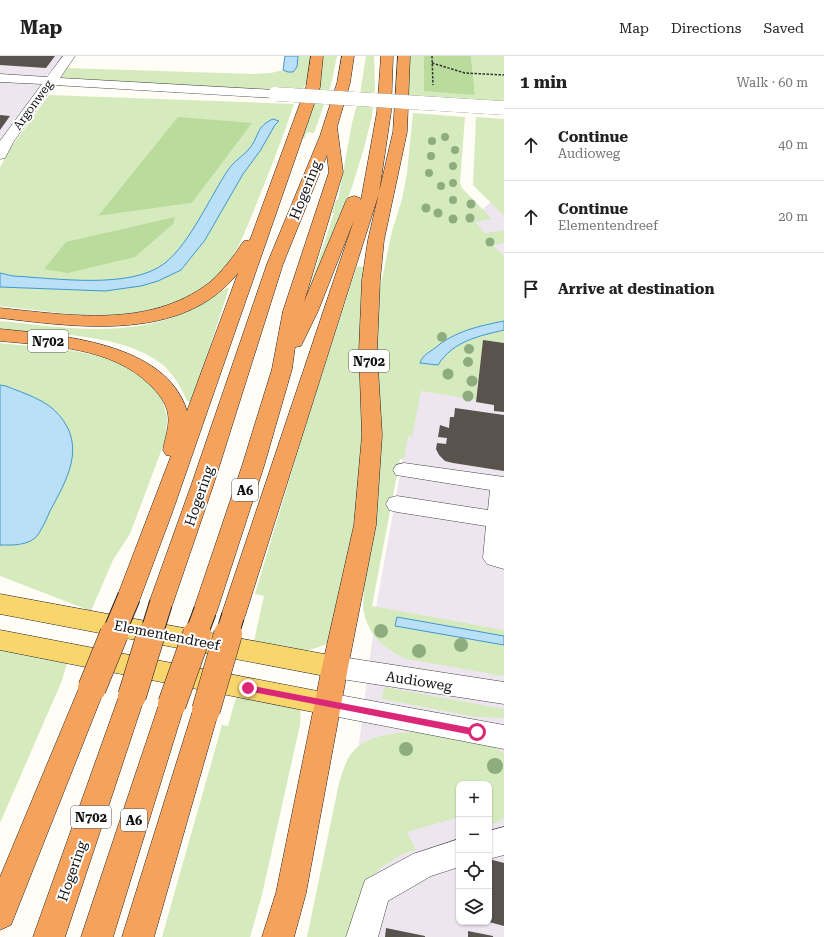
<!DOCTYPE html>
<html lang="en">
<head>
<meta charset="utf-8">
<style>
	:root { --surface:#fff; --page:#f6f6f6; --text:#222; --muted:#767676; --line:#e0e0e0 }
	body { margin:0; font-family:"Roboto Serif",serif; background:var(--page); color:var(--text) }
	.controls { position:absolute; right:12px; bottom:12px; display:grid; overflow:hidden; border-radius:8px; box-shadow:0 1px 3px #0004 }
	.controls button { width:36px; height:36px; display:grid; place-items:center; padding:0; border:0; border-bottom:1px solid var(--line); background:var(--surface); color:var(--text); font:20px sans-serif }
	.stop { position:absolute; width:12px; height:12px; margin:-9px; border:3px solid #db2777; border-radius:50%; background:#fff }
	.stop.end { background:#db2777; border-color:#fff; box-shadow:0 1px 4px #0008 }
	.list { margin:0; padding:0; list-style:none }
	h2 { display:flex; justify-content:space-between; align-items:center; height:52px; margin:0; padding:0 16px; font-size:17px }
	h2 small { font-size:13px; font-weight:400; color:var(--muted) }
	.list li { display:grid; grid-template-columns:26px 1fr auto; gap:12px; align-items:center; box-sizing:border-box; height:72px; padding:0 16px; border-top:1px solid var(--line) }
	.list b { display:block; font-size:15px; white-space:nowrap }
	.list p { margin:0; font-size:13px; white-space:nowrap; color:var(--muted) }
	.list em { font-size:13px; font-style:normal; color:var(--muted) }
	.icon { flex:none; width:22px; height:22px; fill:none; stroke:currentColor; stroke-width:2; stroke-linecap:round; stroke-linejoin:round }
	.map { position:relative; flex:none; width:504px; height:881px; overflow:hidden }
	header { display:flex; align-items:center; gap:24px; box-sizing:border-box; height:56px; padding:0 20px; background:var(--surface); border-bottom:1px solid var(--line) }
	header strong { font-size:19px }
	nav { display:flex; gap:22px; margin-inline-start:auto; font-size:14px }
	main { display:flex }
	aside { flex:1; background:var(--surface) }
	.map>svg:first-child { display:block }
	.industrial { fill:#eee6ef; fill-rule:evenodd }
	.green { fill:#d5ebbd; fill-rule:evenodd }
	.forest { fill:#b9dc9c }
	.water { fill:#b9e0f7; stroke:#3f96cf }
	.building { fill:#5a524d }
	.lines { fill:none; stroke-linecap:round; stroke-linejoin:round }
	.minor-casing { stroke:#444; stroke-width:1 }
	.major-casing { stroke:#222; stroke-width:1 }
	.highway-casing { stroke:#222; stroke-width:1 }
	.path { stroke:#333; stroke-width:1.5; stroke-dasharray:2.5 1.5; stroke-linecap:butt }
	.minor { fill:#fff; fill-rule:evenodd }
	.major { fill:#f9d66b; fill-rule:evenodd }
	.highway { fill:#f5a25d; fill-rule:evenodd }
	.minor-bridge-casing { stroke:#444; stroke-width:14; stroke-linecap:butt }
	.highway-bridge-far1-casing { stroke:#222; stroke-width:24; stroke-linecap:butt }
	.highway-bridge-casing { stroke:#222; stroke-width:29; stroke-linecap:butt }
	.minor-bridge { stroke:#fff; stroke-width:14 }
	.highway-bridge-far1 { stroke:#f5a25d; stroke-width:22 }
	.highway-bridge { stroke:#f5a25d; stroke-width:28 }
	.tree { fill:#8dad7f }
	.route { fill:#db2777 }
	.labels { text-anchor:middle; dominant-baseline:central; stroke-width:4; stroke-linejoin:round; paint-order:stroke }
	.far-street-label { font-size:12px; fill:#111; stroke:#fff }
	.shield { fill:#fff; stroke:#585858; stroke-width:1 }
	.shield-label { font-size:13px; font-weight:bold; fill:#111 }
	.street-label { font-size:14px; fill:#111; stroke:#fff }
</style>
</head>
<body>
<header>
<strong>Map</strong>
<nav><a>Map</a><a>Directions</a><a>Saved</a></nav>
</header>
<main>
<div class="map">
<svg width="504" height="881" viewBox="0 0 504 881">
	<rect width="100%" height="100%" fill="#fffdf5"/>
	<path class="industrial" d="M0,0h74l-74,97z
		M504,134v747h-184l35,-162 22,-173 25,-139 10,-190zM459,728h30v138h-30z"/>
	<path class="green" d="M298,0h15l-5,25 -8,11 -239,-14 6,-10 186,6 18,-1 12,-3 9,2 5,-5z
		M321,0h16l-6,29 -17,48 -7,-1 -2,6 -5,1z
		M366,0h8l1,32 -3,28 -8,32 -12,39 -16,44 -30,67 28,-85h-2l4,-13h2l14,-77 8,-29z
		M407,0h17v7l51,32 -4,-39h33v48l-96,-6z
		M49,39l245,9c-12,36 -26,71 -40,106 -10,24 -19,50 -38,69 -21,21 -65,34 -95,36 -40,3 -81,-5 -121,-9v-19l75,3 66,-4 17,-5 23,-11 24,-30 38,-66 17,-23 15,-26 4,-4 -16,3c-4,8 -8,17 -13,24 -7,9 -17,13 -23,23 -15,25 -40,76 -63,93 -34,26 -110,14 -151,12l-13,-3v-105l7,-15zM251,67l-59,80 -94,13z
		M413,57l52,4 -5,66 2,5 30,31 -17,3 10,11 19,-3v13l-11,2 11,11v65c-25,5 -48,10 -69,27 -6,5 -12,7 -15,15l18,2c16,-23 40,-29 66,-35v13l-21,-3 -7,60 -55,-9 -9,46 -4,-1 -4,23h-4l-28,147 132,24v6l-107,-19 -2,9 109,19v31l-98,-17c-24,-12 -37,-22 -43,-50l17,-321 12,-57 10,-32 5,-26z
		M476,61l28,2v97l-31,-31z
		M357,210l6,1 -3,49 4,121 -5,68 -26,137 -26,9 -53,-10 10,-45 -9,-2 52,-173z
		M227,232h2l-37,114 -5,-1c-6,-14 -13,-26 -24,-36 -39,-32 -114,-31 -163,-36v-8c60,6 121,17 179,-6 18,-7 32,-17 48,-27z
		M0,287c50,6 105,4 147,37 7,5 12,14 18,21l-2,1 4,15 -1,21 -36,96 -17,26 -22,51 -91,-35v-31h22l20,-143 -36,-16 -6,-1z
		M0,591l68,13 -7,23 -61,140z
		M384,631l120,22v9l-28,-1 -94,-18z
		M237,638l64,13 -1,18 -38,170 -12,42h-88l60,-212 6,1z
		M422,675l64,12 18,10v64l-5,5 -10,3v-41h-30v40l-3,-6 -49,14 9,18 -14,4 -23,15 -15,17 -13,51h-44l32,-154c3,-9 6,-20 11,-28 16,-22 48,-22 72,-24z"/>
	<path class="forest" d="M424,0h47l4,39 -51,-4z
		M178,61l74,6 -60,80 -94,13z
		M175,161l-2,7 -38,33 -67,16 -24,-4 22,-27z"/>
	<path class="water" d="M285,0h13l-1,11 -4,5h-5l-5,-2z
		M273,63l6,2 -4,4 -15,26 -17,23 -38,66 -24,30 -23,11 -17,5 -36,5 -105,-4v-14l13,3c41,2 118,14 152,-13 25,-20 45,-66 63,-93 6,-9 14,-13 21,-21 11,-13 6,-22 24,-30z
		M504,265v9c-25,6 -51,11 -66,35l-18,-2c3,-8 8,-10 15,-15 20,-17 44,-22 69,-27z
		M0,329l6,1c17,7 41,14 53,29 28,32 7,66 -9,96 -3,7 -10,23 -15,27 -10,8 -23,7 -35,7z
		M397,561l107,19v9l-109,-19z"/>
	<path class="building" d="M0,0h55l-9,12 -46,-3z
		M0,59l10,1 -10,14z
		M483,284l21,3v69l-10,-1v-6l-18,-3z
		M455,352l49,7v56l-51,-8 -8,-2 -6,-6 -3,-6 1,-6 9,1 1,-6 -9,-1 2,-12 9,3 1,-11h4z
		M489,803l15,4v63l-15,-4z
		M386,872l39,8v1h-40z
		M468,875l25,5v1h-25z"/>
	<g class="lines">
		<g class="minor-casing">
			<path id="minor" d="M63,0h12l-15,22 215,12 5,1 2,3 -2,3 -5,1 -221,-13 -40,56 -9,17 -5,1v-18l42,-57 -42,-2v-8l47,3z
				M404,407l100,14v92l-17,-5 -4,-6 3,-32 -89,-14 -8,-2 -3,-6 3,-6 8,-2 91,14 2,-20 -94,-15 -3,-5 3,-5z
				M335,600l169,26v22l-169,-26 -9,-3 -4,-8 4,-8z
				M328,637l176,32v24l-176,-34 -9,-3 -4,-8 4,-8z
				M504,771v28l-15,4v-28z
				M459,783v28l-28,9 -43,25 -10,36h-32l19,-57 48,-26z"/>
		</g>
		<g class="major-casing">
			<path id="major" d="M0,538l335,62 9,3 4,8 -4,8 -9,3 -335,-64z
				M0,574l328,63 9,3 4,8 -4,8 -9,3 -328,-65z"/>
		</g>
		<g class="highway-casing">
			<path id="highway" d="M311,0h12l-3,31 -148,426 -34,91 -9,2 -9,-2 -3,-7 54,-141 -5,-1 -3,-5c2,-12 7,-24 5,-36 -2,-12 -10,-21 -18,-29 -38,-38 -99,-39 -150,-44v-12c59,6 166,13 187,82l51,-138c-55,70 -161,54 -238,45v-10c70,7 148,21 209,-25 10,-8 18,-19 26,-29 3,-4 6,-10 9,-13 2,-1 4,0 6,-1l56,-153z
				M342,0h12l-4,27 -13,44 6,45 -39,130 42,-101 2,-3 6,-2 6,2 1,2 16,-88 4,-56h12l-2,56 -12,81 -134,423 -3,7 -9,3 -9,-3 -3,-7 133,-396 -36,91 -15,31 -2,4 -6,1 -3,22 -28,97 -47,145 -3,7 -9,3 -9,-3 -3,-7 49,-145 30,-97 11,-58 43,-130 3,-9 -2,-17 -44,109 -69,219 -41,120 -3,7 -9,3 -9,-3 -3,-7 43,-120 75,-219 53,-128 17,-53z
				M398,0h12l-3,76 -23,108 -4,40 -3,71 5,84 -6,90 -28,142 -42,226 -12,44h-32l14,-44 46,-226 32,-142 8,-90 -3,-84 3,-71 6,-40 25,-108z
				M92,621l9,3 4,8 -94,237 -11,5v-53l79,-189 4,-8z
				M132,629l9,3 4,8 -80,241h-32l86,-241 4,-8z
				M172,637l9,3 4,8 -72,233h-32l78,-233 4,-8z
				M206,643l9,3 4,8 -65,227h-32l71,-227 4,-8z"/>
		</g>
		<path class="path" d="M432,0l1,29
			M432,7l33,10 39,2"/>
		<use href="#minor" class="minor"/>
		<use href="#major" class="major"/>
		<use href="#highway" class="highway"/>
		<g class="minor-bridge-casing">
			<path id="minor-bridge" d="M275,38l229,14"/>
		</g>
		<g class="highway-bridge-far1-casing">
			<path id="highway-bridge-far1" d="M113,579l16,-38
				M151,579l10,-32
				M196,579l9,-24
				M227,579l6,-19"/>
		</g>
		<g class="highway-bridge-casing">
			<path id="highway-bridge" d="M92,632l22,-54
				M132,640l19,-62
				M172,648l25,-70
				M206,654l22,-76"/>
		</g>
		<use href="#minor-bridge" class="minor-bridge"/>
		<use href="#highway-bridge-far1" class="highway-bridge-far1"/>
		<use href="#highway-bridge" class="highway-bridge"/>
	</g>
	<g class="tree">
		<circle cx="445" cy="81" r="4"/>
		<circle cx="432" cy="85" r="4"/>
		<circle cx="455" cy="94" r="4"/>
		<circle cx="431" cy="100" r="4"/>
		<circle cx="453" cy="110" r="4"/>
		<circle cx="429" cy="117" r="4"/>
		<circle cx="453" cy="127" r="4"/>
		<circle cx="441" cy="130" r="4"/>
		<circle cx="453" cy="144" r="4"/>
		<circle cx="471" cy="148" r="4.5"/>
		<circle cx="426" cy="152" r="4.5"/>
		<circle cx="438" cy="157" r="4.5"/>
		<circle cx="470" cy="162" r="4.5"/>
		<circle cx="453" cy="163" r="4.5"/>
		<circle cx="490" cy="186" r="4.5"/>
		<circle cx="442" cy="281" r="5"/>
		<circle cx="469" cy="293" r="5"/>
		<circle cx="468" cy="306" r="5"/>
		<circle cx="448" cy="318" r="5.5"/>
		<circle cx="472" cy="325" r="5.5"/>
		<circle cx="468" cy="340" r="5.5"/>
		<circle cx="381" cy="575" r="7"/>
		<circle cx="461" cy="589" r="7"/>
		<circle cx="419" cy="595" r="7"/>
		<circle cx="406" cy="693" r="7"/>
		<circle cx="495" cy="710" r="8"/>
	</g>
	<path class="route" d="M248,629l229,44 4,3 -4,4 -229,-45 -4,-3z"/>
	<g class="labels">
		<g class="far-street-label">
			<text transform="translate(33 49) rotate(-54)">Argonweg</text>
		</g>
		<g class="shield">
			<rect x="28" y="274" width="40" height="22" rx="3"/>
			<rect x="349" y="294" width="40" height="22" rx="3"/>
			<rect x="232" y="423" width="26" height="22" rx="3"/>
			<rect x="71" y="750" width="40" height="22" rx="3"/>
			<rect x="121" y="753" width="26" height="22" rx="3"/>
		</g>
		<g class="shield-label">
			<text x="48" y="285">N702</text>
			<text x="369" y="305">N702</text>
			<text x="245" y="434">A6</text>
			<text x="91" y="761">N702</text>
			<text x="134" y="764">A6</text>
		</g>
		<g class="street-label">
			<text transform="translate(305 134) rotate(-68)">Hogering</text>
			<text transform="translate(199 440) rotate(-71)">Hogering</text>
			<text transform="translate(167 579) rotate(11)">Elementendreef</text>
			<text transform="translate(419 625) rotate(9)">Audioweg</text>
			<text transform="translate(72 815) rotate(-71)">Hogering</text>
		</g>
	</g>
</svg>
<div class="controls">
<button>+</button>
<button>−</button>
<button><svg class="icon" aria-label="locate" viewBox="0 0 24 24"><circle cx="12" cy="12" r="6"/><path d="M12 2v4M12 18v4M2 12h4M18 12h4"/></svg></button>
<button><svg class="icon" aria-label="layers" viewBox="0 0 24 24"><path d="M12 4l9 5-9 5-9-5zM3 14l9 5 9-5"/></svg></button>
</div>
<div class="stop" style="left:477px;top:676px"></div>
<div class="stop end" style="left:248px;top:632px"></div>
</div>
<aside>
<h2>1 min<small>Walk · 60 m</small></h2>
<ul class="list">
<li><svg class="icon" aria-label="ahead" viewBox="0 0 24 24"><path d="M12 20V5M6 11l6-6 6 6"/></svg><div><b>Continue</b><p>Audioweg</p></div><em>40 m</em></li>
<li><svg class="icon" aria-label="ahead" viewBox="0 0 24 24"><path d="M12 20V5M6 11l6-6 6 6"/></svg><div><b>Continue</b><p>Elementendreef</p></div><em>20 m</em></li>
<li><svg class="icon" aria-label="arrive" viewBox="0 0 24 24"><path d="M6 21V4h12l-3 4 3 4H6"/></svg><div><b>Arrive at destination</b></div></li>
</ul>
</aside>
</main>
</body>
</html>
